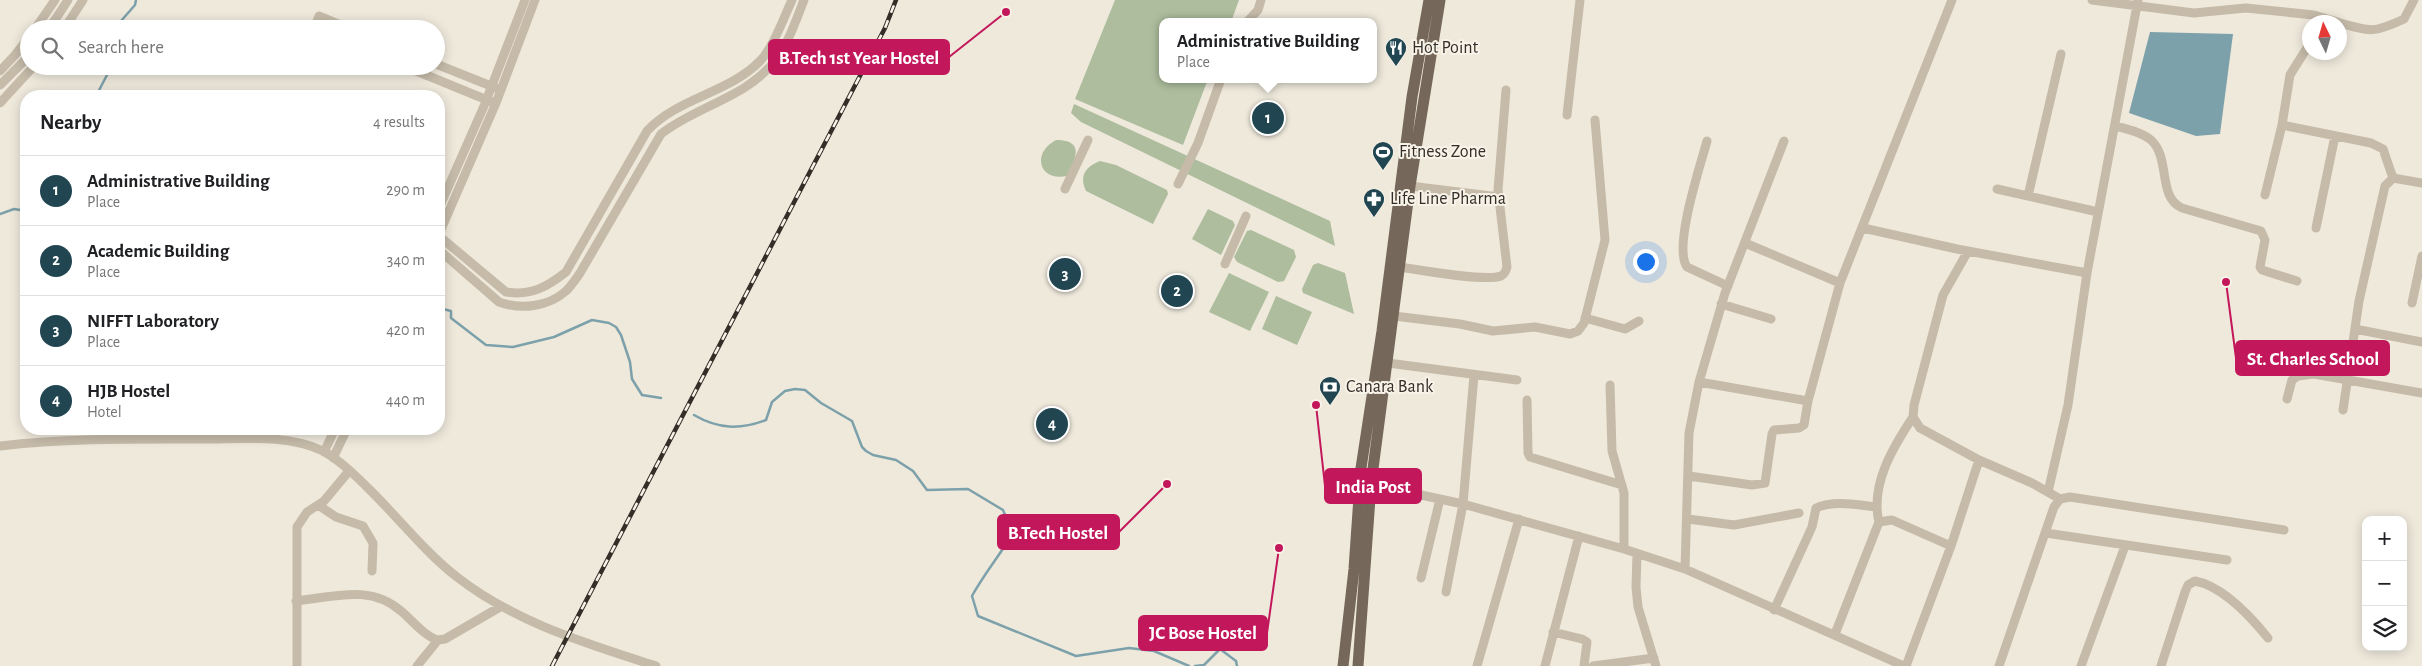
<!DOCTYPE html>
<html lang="en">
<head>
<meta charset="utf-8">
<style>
	:root { --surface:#fff; --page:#f6f6f6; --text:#202124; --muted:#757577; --line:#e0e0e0; --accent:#214652 }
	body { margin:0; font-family:"Alegreya Sans",sans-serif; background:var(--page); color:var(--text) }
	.controls { position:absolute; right:15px; bottom:15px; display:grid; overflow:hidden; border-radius:10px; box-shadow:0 2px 12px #0003 }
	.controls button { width:45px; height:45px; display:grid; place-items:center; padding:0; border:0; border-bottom:1px solid var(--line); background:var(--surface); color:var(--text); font:25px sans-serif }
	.compass { position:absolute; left:2302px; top:15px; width:45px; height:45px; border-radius:50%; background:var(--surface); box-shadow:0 2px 12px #0003; rotate:355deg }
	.you { position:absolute; left:1645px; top:261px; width:18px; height:18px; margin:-12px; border:4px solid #fff; border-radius:50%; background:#1a73e8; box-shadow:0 0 0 8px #1a73e833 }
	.badge { display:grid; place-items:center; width:32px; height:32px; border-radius:50%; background:var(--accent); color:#fff; font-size:16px; font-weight:700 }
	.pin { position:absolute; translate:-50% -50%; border:2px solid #fff; box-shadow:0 1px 5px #0006 }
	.popup { position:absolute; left:1159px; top:18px; width:218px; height:65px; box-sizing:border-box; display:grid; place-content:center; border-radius:10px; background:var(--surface); filter:drop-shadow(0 1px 4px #0005); font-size:16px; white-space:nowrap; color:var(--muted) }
	.popup b { font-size:19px; color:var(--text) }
	.popup::after { content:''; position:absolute; left:50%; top:100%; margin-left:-10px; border:10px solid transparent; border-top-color:var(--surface) }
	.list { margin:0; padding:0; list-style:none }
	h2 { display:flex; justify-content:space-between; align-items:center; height:65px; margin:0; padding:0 20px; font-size:21px }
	h2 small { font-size:16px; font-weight:400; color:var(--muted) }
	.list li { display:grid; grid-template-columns:32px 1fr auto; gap:15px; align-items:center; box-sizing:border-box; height:70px; padding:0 20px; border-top:1px solid var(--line) }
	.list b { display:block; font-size:19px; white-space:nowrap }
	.list p { margin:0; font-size:16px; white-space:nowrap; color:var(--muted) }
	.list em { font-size:16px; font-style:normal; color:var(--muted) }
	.icon { flex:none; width:28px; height:28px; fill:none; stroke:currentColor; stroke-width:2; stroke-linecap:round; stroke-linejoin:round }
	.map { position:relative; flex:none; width:2422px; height:666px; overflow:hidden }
	.search { position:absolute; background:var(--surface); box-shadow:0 2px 12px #0003; left:20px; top:20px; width:425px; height:55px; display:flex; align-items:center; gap:12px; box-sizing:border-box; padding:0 18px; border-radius:28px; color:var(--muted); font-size:19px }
	.panel { position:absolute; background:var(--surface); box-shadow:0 2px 12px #0003; left:20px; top:90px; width:425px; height:345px; border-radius:20px }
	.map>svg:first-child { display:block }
	.green { fill:#adbd9d }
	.water { fill:#7da1aa }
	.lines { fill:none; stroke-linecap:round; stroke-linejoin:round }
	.stream { stroke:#7da1aa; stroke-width:2.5 }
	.minor { stroke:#c6bba9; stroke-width:9 }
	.major { stroke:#75685a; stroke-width:11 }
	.rail-casing { stroke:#342e28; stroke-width:4.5 }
	.rail { stroke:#f8f3e8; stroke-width:2.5; stroke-dasharray:8; stroke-linecap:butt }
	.labels { text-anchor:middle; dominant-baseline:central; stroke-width:4; stroke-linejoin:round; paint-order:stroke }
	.poi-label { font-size:18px; fill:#342e28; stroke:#f8f3e8; text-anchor:start }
	.leader { fill:none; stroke:#c2185b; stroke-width:2 }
	.callout-dot { fill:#c2185b; stroke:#f8f3e8; stroke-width:2 }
	.callout { fill:#c2185b; stroke:#c2185b; stroke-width:2 }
	.callout-label { font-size:19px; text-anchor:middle; font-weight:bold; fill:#fff }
</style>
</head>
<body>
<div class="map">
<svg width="2422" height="666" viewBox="0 0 2422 666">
	<rect width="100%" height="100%" fill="#efe9dc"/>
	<path class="green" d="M1115,0h124l-8,22h-68v57h45l-25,66 -108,-46z
		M1074,104l256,117 5,25 -254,-124 -10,-9z
		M1056,140c30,0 19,20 11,36 -28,6 -36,-23 -11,-36z
		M1100,161l16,4 51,25 1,4 -15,30 -67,-33c-7,-15 -1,-24 14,-30z
		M1208,209l25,12 2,4 -14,30 -29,-16z
		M1251,230l43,20 2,7 -12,24 -6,1 -41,-20 -3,-5 13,-26z
		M1318,263l27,10 9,41 -51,-21 -1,-4 11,-24z
		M1229,273l40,19 -19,39 -41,-19z
		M1276,296l36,16 -15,33 -35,-16z"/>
	<path class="water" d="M2150,32l83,2 -13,100 -24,2 -67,-23z"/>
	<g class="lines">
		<path class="stream" d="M114,29l21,-24 1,-5
			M96,96l11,-21v-9
			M0,214l14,-5 12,2
			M439,308l12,3v7l35,27 27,2 41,-10 38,-17 17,3 7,4 5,8 9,27 2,17 10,16 19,3
			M694,415c24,14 46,15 72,5l6,-18 13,-11 10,-2 10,1 16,13 31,18 10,26 4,4 7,4 23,5 17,11 14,19 41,-1 35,21 10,23c-13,22 -29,41 -41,63l6,20 98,40 53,-8 25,3 35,15
			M1195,666l9,-1 16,-16 16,12 1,5"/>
		<path class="minor" d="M2092,0l102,13 52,-5 68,7 24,7
			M1247,22l11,-12 3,-10
			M2340,23c31,9 34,10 64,-4l10,-19
			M35,29l20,-29
			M49,29l19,-29
			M64,29l19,-29
			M314,29l5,-13 31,13
			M436,64l60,24
			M404,66l88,36
			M0,71l15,-16 14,-18
			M0,85l29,-29
			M0,103l34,-37
			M1567,115l13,-115
			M2282,125l89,18 12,6 10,29
			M2115,126c11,3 27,6 36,14 20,18 6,57 31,68l79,23 4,9 -5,27 2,3 35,11
			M1707,141c-7,26 -34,106 -20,126l41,19
			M1178,184l20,-41 23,-64
			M1410,186l89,11
			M1065,189l23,-49
			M1997,189l101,23
			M2265,195l17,-70 8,-50 20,-32
			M2028,196l33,-142
			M439,208l45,-102 41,-106
			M1863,228l94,21 130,24
			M2316,228l19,-92
			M439,234l57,-131 39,-103
			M439,236l67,56c25,4 41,-5 60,-20l81,-141c30,-33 82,-38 113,-70 13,-13 24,-44 32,-61
			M1745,243l95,40
			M439,250l60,52c22,8 49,5 67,-11 5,-5 10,-12 14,-18l81,-139c35,-28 88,-37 115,-75 13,-17 20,-39 28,-59
			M1968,251l-25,44 -29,110 -1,12 7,11 59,32 53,23 28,16
			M1225,264l21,-48
			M1400,267c20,3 85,15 101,9 4,-2 5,-5 6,-9l-9,-77 8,-100
			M2412,303l10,-47
			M1721,304l50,15
			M1394,316l66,8 33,7 42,-4 35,7 8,-3 6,-8 21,-83 -10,-120
			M1585,318l40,11 14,-8
			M2355,329l67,13
			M1388,363l129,17
			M1699,382l109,19
			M1610,385l2,66 12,42v56
			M2287,399l5,-19 6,-4 16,-2 108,19
			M1527,400l1,53 2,4 92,28
			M2343,410l16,-109 26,-115 8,-8 29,5
			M0,446c67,-8 136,-7 203,-7 39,0 84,-5 120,12 18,10 34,26 49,41 28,28 54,61 85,85 59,46 129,66 199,89
			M324,452l11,-23
			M333,458l14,-29
			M1689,476l63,9 13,-2 7,-49 2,-4 25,-2 5,-3 4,-24 32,-118 112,-283
			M1365,483l98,21 161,45 61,20 219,97
			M2048,492l20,-87 19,-132 51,-273
			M318,505l18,12 27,9 10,17 -1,28
			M1688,519l46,6 65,-12
			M1879,522c-9,-37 14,-75 34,-105
			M2046,533l181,27
			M1637,554l-1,33 2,20 18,59
			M1685,569l4,-136 10,-51 26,-89 59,-152
			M1421,578l19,-79
			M1446,592l17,-88 11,-129
			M296,601c38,-4 74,-17 105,10 11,9 23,25 37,29l7,-1 55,-32
			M1774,610l38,-83 4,-19c18,-8 41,-3 60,-1
			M1553,632l29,7 5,3 -3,24
			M1835,634l44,-112 13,-2 59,26
			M297,666v-139l10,-15 17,-11 25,-30
			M417,666l21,-26
			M1477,666l42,-147
			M1545,666l34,-130
			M1593,666l61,-8
			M1906,666l45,-120 28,-86
			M1999,666l55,-159 6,-8 10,-2 214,33
			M2081,666l44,-120
			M2161,666l24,-74 3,-7 7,-4c27,5 56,36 73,57"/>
		<path class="major" d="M1343,666l11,-97 7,-101 21,-137 30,-234 17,-97
			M1358,666l13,-182 39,-298 30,-186"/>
		<g class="rail-casing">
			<path id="rail" d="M552,666l333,-638 11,-28"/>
		</g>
		<use href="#rail" class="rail"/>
	</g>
	<defs>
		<g id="restaurant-pin" transform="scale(1.125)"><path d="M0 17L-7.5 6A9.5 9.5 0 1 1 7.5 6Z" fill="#214652" stroke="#f8f3e8"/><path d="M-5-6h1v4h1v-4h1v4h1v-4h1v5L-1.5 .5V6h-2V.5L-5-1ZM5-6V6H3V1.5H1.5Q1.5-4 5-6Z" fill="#fff"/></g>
		<g id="stadium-pin" transform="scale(1.125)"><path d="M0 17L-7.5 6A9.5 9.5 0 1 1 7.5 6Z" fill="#214652" stroke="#f8f3e8"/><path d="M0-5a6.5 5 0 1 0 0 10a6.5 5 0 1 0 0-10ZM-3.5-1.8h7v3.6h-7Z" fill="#fff"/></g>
		<g id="pharmacy-pin" transform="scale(1.125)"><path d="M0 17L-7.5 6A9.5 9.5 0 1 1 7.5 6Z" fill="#214652" stroke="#f8f3e8"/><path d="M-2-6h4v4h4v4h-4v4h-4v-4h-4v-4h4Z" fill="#fff"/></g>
		<g id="bank-pin" transform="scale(1.125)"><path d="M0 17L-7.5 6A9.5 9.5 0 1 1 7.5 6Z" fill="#214652" stroke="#f8f3e8"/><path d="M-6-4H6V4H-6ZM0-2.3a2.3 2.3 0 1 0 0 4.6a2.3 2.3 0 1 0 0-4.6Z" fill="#fff"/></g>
	</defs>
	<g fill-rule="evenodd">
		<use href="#restaurant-pin" x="1396" y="48"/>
		<use href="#stadium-pin" x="1383" y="152"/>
		<use href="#pharmacy-pin" x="1374" y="199"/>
		<use href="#bank-pin" x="1330" y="387"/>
	</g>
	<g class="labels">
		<g class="poi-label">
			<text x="1412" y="48">Hot Point</text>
			<text x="1399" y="152">Fitness Zone</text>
			<text x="1390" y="199">Life Line Pharma</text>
			<text x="1346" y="387">Canara Bank</text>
		</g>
	</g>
	<path class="leader" d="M1006 12L949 57M2226 282L2236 358M1316 405L1325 486M1167 484L1119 532M1279 548L1267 633"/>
	<g class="callout-dot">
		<circle cx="1006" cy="12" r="5"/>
		<circle cx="2226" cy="282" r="5"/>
		<circle cx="1316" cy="405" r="5"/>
		<circle cx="1167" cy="484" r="5"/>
		<circle cx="1279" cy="548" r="5"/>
	</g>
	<g class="callout">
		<rect x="769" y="40" width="180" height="34" rx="5"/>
		<rect x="2236" y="341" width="153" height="34" rx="5"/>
		<rect x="1325" y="469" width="96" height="34" rx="5"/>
		<rect x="998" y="515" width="121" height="34" rx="5"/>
		<rect x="1139" y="616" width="128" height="34" rx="5"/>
	</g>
	<g class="callout-label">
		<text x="859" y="64">B.Tech 1st Year Hostel</text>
		<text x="2313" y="365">St. Charles School</text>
		<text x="1373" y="493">India Post</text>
		<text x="1058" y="539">B.Tech Hostel</text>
		<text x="1203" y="639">JC Bose Hostel</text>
	</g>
</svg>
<div class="controls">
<button>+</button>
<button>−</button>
<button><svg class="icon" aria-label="layers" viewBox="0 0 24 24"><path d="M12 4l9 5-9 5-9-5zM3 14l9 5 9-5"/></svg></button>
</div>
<svg class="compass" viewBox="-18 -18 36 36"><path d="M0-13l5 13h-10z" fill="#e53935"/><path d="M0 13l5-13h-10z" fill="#757577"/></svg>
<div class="you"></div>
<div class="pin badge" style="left:1268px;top:118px">1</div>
<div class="popup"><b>Administrative Building</b>Place</div>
<div class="pin badge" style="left:1177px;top:291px">2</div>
<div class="pin badge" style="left:1065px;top:274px">3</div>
<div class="pin badge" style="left:1052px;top:424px">4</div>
<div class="search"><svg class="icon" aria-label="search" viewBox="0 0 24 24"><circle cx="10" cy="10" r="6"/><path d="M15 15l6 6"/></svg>Search here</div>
<section class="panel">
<h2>Nearby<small>4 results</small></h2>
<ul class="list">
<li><span class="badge">1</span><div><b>Administrative Building</b><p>Place</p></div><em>290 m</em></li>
<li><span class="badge">2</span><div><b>Academic Building</b><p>Place</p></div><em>340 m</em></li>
<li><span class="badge">3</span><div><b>NIFFT Laboratory</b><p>Place</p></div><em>420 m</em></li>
<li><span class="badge">4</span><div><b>HJB Hostel</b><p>Hotel</p></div><em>440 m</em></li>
</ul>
</section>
</div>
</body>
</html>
